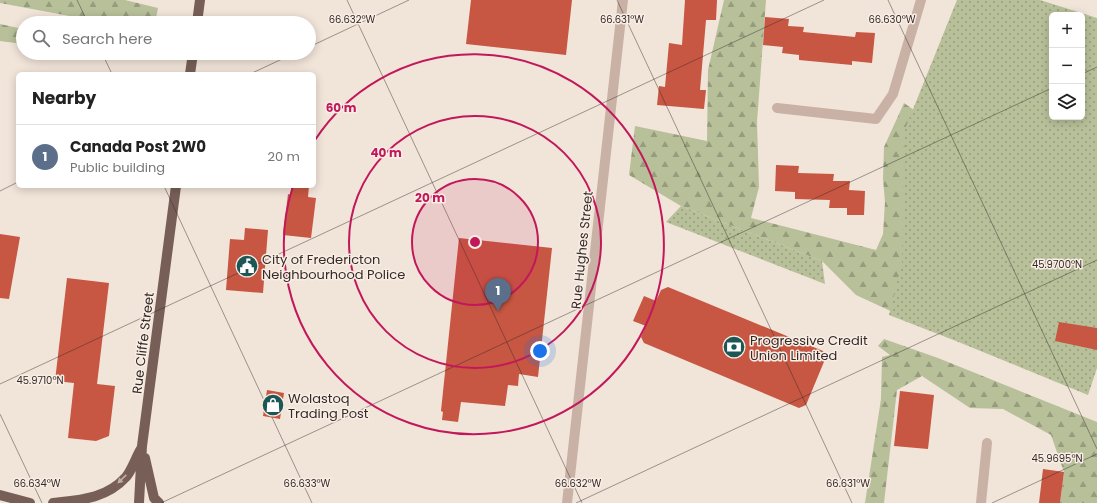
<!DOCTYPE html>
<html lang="en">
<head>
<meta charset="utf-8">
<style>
	:root { --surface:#fff; --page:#f6f6f6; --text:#222; --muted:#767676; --line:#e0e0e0; --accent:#db2777 }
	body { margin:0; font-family:Poppins,sans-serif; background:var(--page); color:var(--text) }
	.controls { position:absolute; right:12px; top:12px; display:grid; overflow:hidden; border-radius:6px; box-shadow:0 2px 10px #0003 }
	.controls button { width:36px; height:36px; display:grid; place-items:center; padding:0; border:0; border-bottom:1px solid var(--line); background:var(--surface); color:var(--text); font:20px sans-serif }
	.you { position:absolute; left:540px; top:351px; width:14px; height:14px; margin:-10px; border:3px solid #fff; border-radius:50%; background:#1a73e8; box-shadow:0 0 0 6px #1a73e833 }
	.badge { display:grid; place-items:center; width:26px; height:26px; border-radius:50%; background:var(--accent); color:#fff; font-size:13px; font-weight:700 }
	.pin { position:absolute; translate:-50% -33px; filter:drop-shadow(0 1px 2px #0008) }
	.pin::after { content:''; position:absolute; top:21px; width:14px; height:12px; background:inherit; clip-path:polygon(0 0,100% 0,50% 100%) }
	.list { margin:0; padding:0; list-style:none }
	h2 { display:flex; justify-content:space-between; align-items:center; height:52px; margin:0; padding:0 16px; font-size:17px }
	h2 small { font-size:13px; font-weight:400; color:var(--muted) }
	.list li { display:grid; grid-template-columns:26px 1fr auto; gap:12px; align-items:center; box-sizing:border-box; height:64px; padding:0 16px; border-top:1px solid var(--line) }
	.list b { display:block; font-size:15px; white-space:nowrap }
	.list p { margin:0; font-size:13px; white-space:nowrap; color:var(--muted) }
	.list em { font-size:13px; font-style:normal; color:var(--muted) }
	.icon { flex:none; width:22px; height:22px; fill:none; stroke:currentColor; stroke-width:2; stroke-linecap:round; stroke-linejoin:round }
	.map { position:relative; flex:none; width:1097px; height:503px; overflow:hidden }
	.search { position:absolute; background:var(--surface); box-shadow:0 2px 10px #0003; left:16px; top:16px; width:300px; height:44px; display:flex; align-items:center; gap:10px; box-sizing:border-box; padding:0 14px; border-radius:22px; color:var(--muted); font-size:15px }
	.panel { position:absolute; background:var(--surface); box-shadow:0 2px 10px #0003; left:16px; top:72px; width:300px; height:116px; border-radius:6px }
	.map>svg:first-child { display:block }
	.forest { fill:url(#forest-firs) }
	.park { fill:url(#park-dots); fill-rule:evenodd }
	.building { fill:#c75642 }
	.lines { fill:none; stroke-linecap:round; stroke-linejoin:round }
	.minor { stroke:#c9b2a5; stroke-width:10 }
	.major { stroke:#775f57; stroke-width:10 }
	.oneway { fill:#beaea5 }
	.ticks { fill:none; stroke:#352a27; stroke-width:1; stroke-opacity:0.45 }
	.ring { fill:none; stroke:#c2185b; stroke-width:2 }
	.labels { text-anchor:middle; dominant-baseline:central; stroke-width:3; stroke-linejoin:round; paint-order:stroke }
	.street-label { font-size:13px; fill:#352a27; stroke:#f9eee5 }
	.poi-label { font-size:13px; fill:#352a27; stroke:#f9eee5; text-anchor:start }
	.ticks-label { font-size:10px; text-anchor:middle; fill:#352a27; stroke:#f9eee5; stroke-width:3; stroke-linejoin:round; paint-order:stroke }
	.centre { fill:#c2185b; stroke:#f9eee5; stroke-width:2 }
	.ring-label { font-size:12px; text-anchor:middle; font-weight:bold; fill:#c2185b; stroke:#f9eee5; stroke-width:3; stroke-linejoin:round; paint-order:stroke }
</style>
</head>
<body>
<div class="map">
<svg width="1097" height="503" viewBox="0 0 1097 503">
	<defs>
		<pattern id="forest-firs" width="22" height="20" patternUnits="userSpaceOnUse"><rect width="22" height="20" fill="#b7c099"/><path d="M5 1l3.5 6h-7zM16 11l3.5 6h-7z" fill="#969c7d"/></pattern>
		<pattern id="park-dots" width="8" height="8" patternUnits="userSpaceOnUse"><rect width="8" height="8" fill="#b7c099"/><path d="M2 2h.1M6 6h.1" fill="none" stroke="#969c7d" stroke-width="1.8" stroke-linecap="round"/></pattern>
	</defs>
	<rect width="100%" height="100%" fill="#f1e4d9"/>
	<path class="forest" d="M0,0h125l33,8 -3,15h-48l-107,-20z
		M724,0h42l-9,122 2,65 -8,31 125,32 7,-16 2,-32 -2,-23 1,-32 20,-44 14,10 -21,201 -41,-19 -34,-34 -141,-55 -52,-31 6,-49 72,15 1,-71z
		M0,24l23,5v15l-23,-3z
		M884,339l54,19 159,64v81h-37l4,-31 -13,-37 -48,-26 -33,-1 -48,-32 -25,14 -13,113h-19l16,-104 1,-42 8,-2 -12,-9z"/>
	<path class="park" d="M957,0h83l57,18v350l-9,27 -132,-54 -67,-26 13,-52 3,-134zM1052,15h30v102h-30z
		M681,206l141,55 3,23 -159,-62z"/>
	<path class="building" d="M471,0h101l-6,55 -100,-11z
		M685,0h32l-1,20h-10l-6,70h6l-2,19 -47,-4 2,-19 6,1 4,-44 13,2z
		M765,17l24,2 -1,7 16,1 -1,5 52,5 1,-5 19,1 -3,30 -20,-2v4l-53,-5v-5l-17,-2 1,-6 -20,-2z
		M776,165l23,1 -1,7 36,1 -1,7h17l-1,9 16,1 -1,24h-17v-7h-18l1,-8 -35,-1v-7l-20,-1z
		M291,186h18l-1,11 8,1 -5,40 -28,-3 5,-41 3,1z
		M245,228l23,2 -5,63 -37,-3 4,-51 14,1z
		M0,234l20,3 -11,62 -9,-1z
		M459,238l93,10 -14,129 -19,-3 -1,12 -10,-1 -3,21 -44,-4 -3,20 -16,-2 1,-8 -2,-1z
		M67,278l42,5 -12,101 18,2 -6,50 -13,5 -28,-3 6,-55 -19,-2z
		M668,287l155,64 3,6 -20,48 -7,3 -155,-65 -3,-6 5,-11 -13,-5 11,-25 12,5 5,-11z
		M1059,322l38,6v22l-42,-9z
		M267,390l17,3 -4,26 -17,-3z
		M900,391l34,4 -6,54 -34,-3z
		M1043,469l21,3 -4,31h-21z"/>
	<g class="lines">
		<path class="minor" d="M777,108l99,11 17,-25 28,-94
			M567,503l56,-503
			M981,503l6,-60"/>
		<path class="major" d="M197,23l3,-23
			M190,74l3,-21
			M145,458l9,40 5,5
			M0,495l30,8
			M53,503c27,-3 53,-4 73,-26 6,-7 10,-20 15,-28
			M139,503l3,-57 34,-260"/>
	</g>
	<defs><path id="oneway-solid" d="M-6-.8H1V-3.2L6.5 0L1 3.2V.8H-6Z"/></defs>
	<use class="oneway" href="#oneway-solid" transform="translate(122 479) rotate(136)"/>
	<path class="ticks" d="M77,0l11,23M347,0l235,503M617,0l235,503M888,0l209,449M309,47l100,-47M102,53l10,21M250,74l45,-21M1082,74l15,-7M164,186l148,317M0,191l18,-9M0,384l824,-384M0,414l42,89M161,503l891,-415M576,503l521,-243M992,503l105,-49"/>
	<circle cx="475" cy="242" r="63" fill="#c2185b" fill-opacity=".12"/>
	<g class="ring">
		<circle cx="475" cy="242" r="63"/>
		<circle cx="475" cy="242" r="126"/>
		<path d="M315 140A190 190 0 1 1 293 186"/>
	</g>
	<defs>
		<g id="civic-disc" transform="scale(1.15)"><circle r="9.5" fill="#1c5755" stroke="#f9eee5"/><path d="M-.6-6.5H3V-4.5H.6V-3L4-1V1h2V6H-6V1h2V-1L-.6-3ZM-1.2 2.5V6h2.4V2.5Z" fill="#fff"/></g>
		<g id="bank-disc" transform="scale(1.15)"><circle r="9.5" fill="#1c5755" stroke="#f9eee5"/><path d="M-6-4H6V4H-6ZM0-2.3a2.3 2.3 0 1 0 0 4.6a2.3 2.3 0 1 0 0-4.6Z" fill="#fff"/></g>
		<g id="shop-disc" transform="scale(1.15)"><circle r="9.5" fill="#1c5755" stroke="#f9eee5"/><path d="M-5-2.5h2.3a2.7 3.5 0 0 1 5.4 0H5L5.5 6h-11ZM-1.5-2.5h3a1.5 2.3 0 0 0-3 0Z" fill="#fff"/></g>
	</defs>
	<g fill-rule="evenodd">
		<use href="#civic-disc" x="247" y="266"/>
		<use href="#bank-disc" x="734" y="347"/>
		<use href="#shop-disc" x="273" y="405"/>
	</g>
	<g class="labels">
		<g class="street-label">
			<text transform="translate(582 250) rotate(-84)">Rue Hughes Street</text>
			<text transform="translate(143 343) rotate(-83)">Rue Cliffe Street</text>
		</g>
		<g class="poi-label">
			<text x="262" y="259">City of Fredericton<tspan x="262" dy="15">Neighbourhood Police</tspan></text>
			<text x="750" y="340">Progressive Credit<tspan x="750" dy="15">Union Limited</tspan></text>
			<text x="288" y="398">Wolastoq<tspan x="288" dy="15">Trading Post</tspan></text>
		</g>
	</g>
	<g class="ticks-label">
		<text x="352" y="23">66.632°W</text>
		<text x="622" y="23">66.631°W</text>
		<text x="892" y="23">66.630°W</text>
		<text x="1057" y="268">45.9700°N</text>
		<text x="40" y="384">45.9710°N</text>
		<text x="1057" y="462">45.9695°N</text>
		<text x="37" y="487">66.634°W</text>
		<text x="307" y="487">66.633°W</text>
		<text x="578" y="487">66.632°W</text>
		<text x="848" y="487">66.631°W</text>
	</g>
	<circle cx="475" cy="242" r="6" class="centre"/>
	<g class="ring-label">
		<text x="341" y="112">60 m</text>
		<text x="386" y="157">40 m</text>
		<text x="430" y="202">20 m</text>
	</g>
</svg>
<div class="controls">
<button>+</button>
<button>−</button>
<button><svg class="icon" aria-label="layers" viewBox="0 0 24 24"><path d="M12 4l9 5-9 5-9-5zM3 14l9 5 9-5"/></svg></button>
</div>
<div class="you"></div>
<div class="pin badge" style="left:498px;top:311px;background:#5c6f8a">1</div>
<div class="search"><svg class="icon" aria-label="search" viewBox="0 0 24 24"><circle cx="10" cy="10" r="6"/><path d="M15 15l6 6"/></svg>Search here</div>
<section class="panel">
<h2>Nearby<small></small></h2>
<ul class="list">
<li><span class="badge" style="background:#5c6f8a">1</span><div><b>Canada Post 2W0</b><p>Public building</p></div><em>20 m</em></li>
</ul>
</section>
</div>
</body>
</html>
